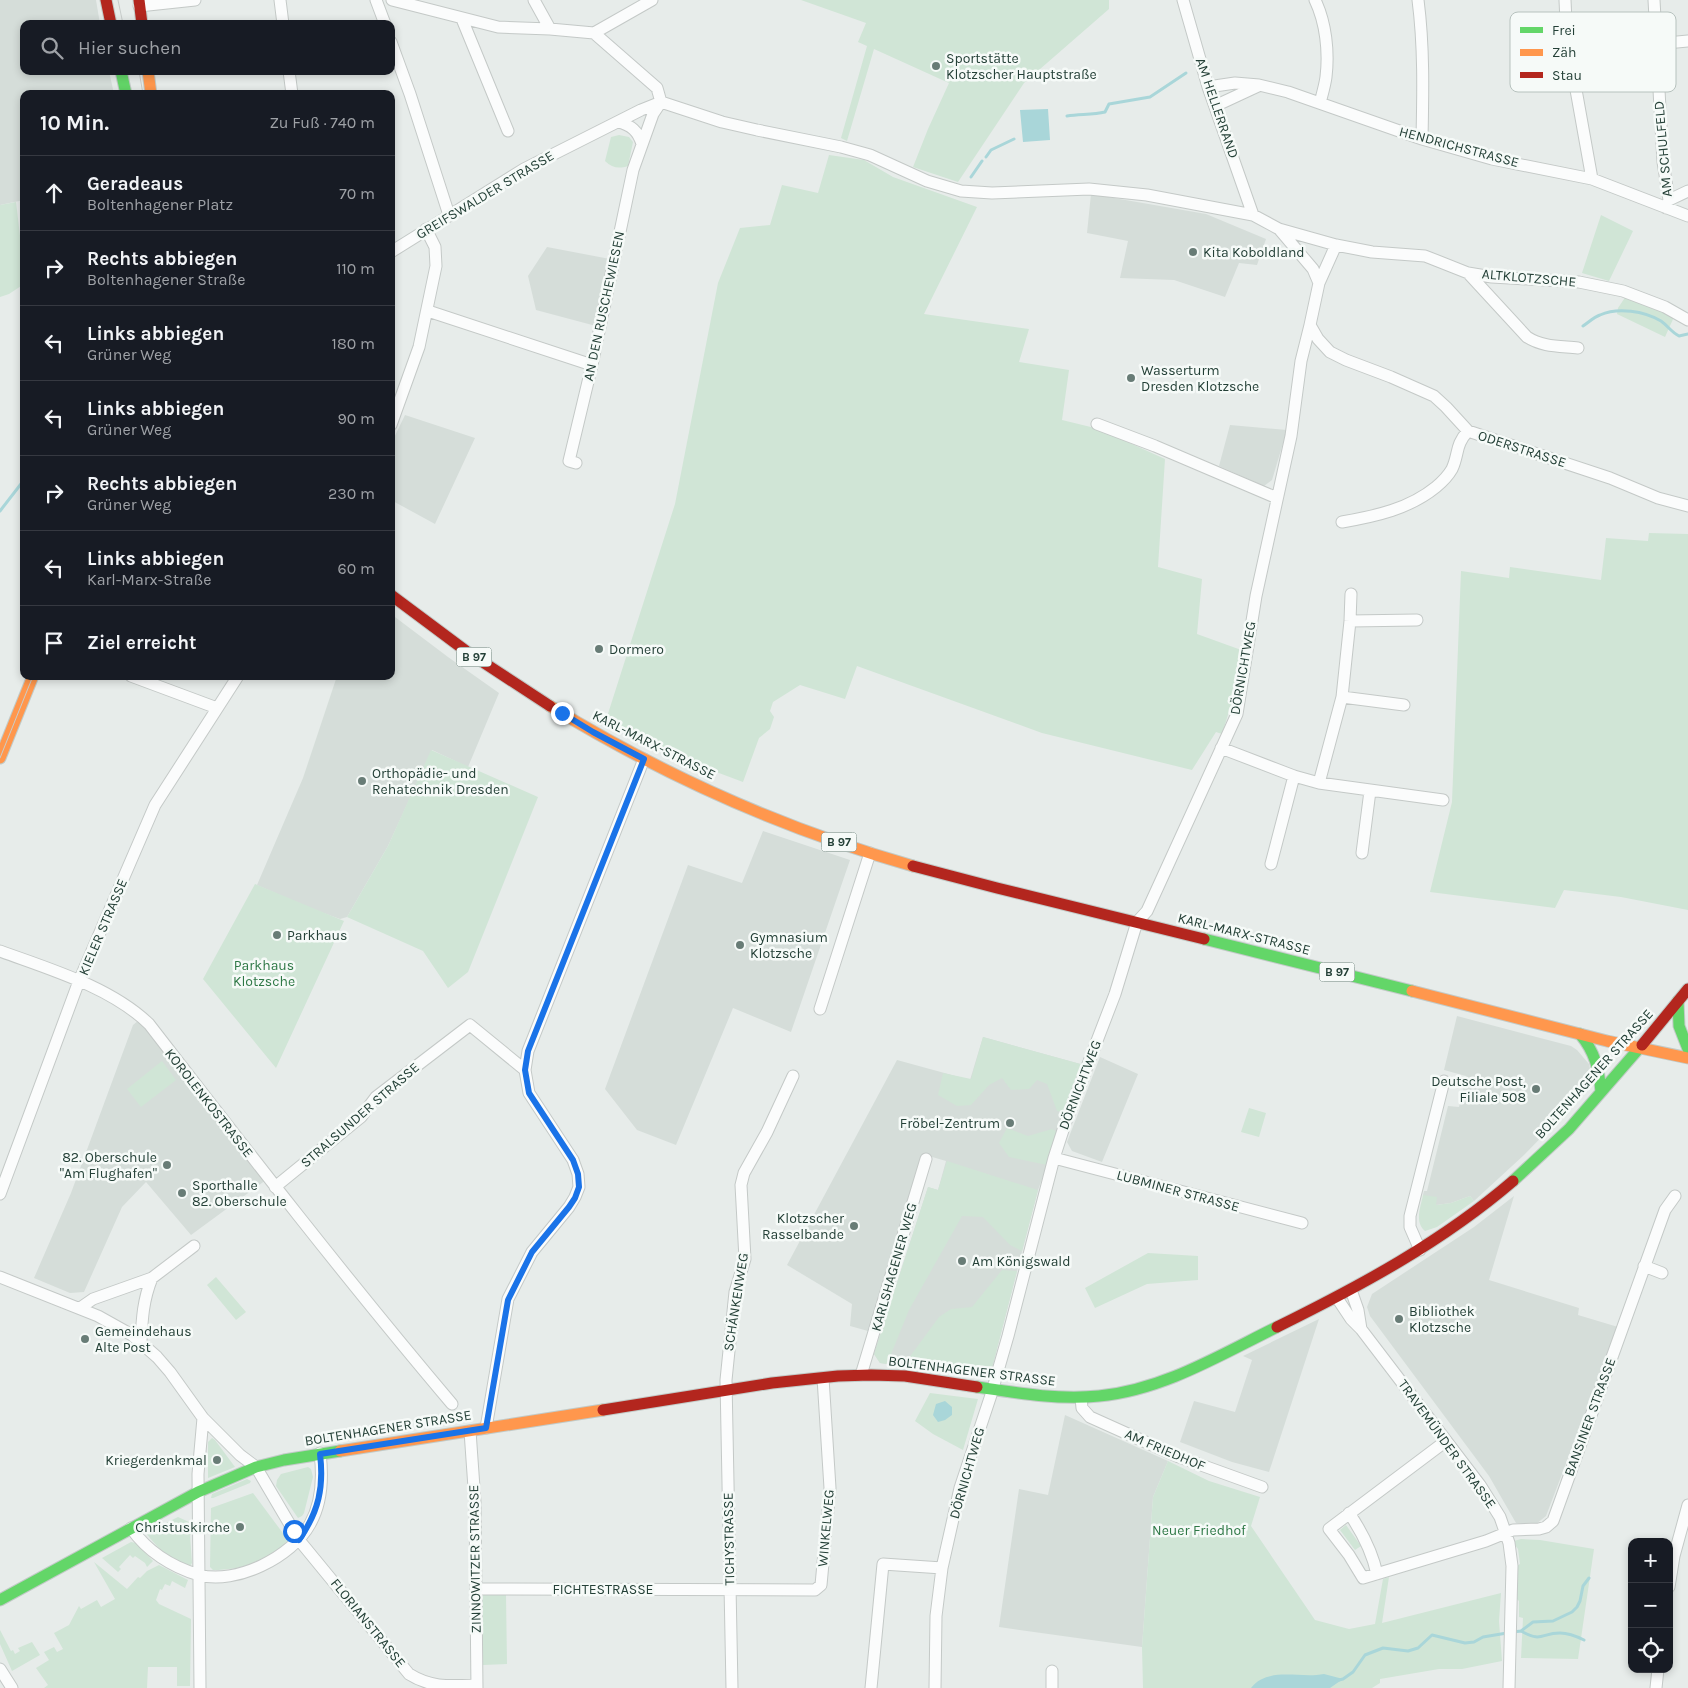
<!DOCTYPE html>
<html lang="de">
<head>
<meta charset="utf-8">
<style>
	:root { --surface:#171b24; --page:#20242c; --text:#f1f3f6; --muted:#9ea1a6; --line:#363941 }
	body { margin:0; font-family:Karla,sans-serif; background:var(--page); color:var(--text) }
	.controls { position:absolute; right:15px; bottom:15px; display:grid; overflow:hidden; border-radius:10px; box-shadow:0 2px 8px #0003 }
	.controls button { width:45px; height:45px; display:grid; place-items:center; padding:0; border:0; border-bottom:1px solid var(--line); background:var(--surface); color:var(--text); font:25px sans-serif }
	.stop { position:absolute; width:15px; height:15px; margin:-11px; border:4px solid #1a73e8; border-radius:50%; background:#fff }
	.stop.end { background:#1a73e8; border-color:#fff; box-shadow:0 1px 5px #0008 }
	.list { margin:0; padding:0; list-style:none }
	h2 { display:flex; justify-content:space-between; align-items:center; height:65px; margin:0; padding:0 20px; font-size:21px }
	h2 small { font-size:16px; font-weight:400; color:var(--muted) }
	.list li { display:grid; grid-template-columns:32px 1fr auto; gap:15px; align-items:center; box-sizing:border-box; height:75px; padding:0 20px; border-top:1px solid var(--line) }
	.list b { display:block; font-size:19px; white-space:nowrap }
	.list p { margin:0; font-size:16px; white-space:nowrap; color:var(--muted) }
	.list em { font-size:16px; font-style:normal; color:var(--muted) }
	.icon { flex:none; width:28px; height:28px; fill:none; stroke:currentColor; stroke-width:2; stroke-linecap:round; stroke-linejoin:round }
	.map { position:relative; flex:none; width:1688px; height:1688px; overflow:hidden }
	.search { position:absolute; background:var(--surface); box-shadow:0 2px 8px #0003; left:20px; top:20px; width:375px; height:55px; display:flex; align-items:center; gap:12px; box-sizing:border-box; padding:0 18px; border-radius:10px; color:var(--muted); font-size:19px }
	.panel { position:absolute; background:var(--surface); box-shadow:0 2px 8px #0003; left:20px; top:90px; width:375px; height:590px; border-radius:10px }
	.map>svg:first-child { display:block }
	.built { fill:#d5ddd9 }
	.green { fill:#d0e5d6 }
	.water { fill:#a9d6d9 }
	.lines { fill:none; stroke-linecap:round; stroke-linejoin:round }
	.stream { stroke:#a9d6d9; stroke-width:3 }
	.street-casing { stroke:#c4c9c7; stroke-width:13 }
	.fast-casing { stroke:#c2cac7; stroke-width:13 }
	.slow-casing { stroke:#c2cac7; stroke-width:13 }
	.jam-casing { stroke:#c2cac7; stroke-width:13 }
	.street { stroke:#fbfcfc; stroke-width:11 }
	.fast { stroke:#63d668; stroke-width:11 }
	.slow { stroke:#ff974d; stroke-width:11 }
	.jam { stroke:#b3261e; stroke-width:11 }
	.tram { stroke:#c8cdcb; stroke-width:1 }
	.route { stroke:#1a73e8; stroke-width:6 }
	.poi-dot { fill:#687c76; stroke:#f6faf8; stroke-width:2 }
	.labels { text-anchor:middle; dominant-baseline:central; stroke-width:5; stroke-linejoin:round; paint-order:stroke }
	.shield { fill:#f6faf8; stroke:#637871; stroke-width:1 }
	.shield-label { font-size:12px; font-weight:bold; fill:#244037 }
	.poi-label { font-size:14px; fill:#244037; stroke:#f6faf8; text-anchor:start }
	.street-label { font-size:14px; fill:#244037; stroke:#f6faf8 }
	.park-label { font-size:14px; fill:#2e7846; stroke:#f6faf8 }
	.key { fill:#f6faf8; stroke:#b7c2be; stroke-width:1 }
	.key-label { font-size:14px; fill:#244037 }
</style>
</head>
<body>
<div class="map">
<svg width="1688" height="1688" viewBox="0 0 1688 1688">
	<rect width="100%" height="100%" fill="#e7ecea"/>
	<path class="built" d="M0,0h96l4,24h-76v47h85l5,23h-90v106l-24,5z
		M1091,194l115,20 60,25 -9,26 -18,-2 -14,34 -51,-17 -54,-2 8,-37 -41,-8z
		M547,247l63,12 -14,67 -60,-16 -8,-34z
		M405,415l70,23 -40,86 -44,-24v-56z
		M1230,425l57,5 -15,50 -8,6 -45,-20z
		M391,614l57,43 51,36 -31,74 -36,-17 -44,96 -41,71 -7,2 -33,-12 -50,-22 46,-107 34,-102h11l7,4 1,-4h35z
		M763,831l87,29 -59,172 -58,-24 -57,137 -39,-15 -32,-41 83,-224 54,18z
		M1457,1016l114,30 6,4 12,14 2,10 -4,12 -21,26 -42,43 -50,46 -4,-5 -19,7 -15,2 -13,-10 1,-4h3l21,-85 11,1 7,-31 -22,-6z
		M139,1020l127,160 -75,55 -45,-53 -24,25 -38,85 -14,1 -36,-15 37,-85 62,-168z
		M983,1037l101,28 -46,125 -46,178 -16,7 -96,-12 -6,-9 54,-167 10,3 8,-29 -24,-7 -54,177 -18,-5 2,-22 -65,-39 110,-205 73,20z
		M1100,1057l38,17 -36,88 -30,-11 -5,-9z
		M1514,1196l-25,84 90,28 -1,7 40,12 -72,189 -10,8 -20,-1 -27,-47 -119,-160 -3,-9 5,-13 102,-67z
		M1319,1319l-50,153 -37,-10 -52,-20 14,-41 41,11 17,-52 -9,-4z
		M1065,1415l103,46 -15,36 -11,150 -143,-20 20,-138 29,6z"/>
	<path class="green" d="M801,0h308v9l-85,74 -66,99 -45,-15 15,-38 21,-46 -75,-34 -27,92 -6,-3 26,-92 -9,-4 8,-19z
		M619,135l10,2 4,5 -5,24c-9,3 -16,2 -23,-5l6,-24z
		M829,155l35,5 29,17 84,30 -53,107 105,15 -10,33 50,8 -7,50 37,9 66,30 -7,108 44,12 -5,55 47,17 -12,51 -10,32 -6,-2 -24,38 -150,-37 -185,-67 -12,33 -45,-14 -27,17 -3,9 4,6 -4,12 -11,9 -16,44 -40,-15 -2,5 -96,-49 70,-219 43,-221 22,-55 30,-3 12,-40 36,8z
		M16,202l8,67v15l-15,10 -9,3v-92z
		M1601,215l32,16 -24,50 -27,-8z
		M1626,296l20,8 28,13 -9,20 -48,-23 1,-6z
		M1649,533l39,1v376l-67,-13 -57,-7 -9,18 -125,-16 22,-90 9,-231 48,7 1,-11 91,13 5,-42 42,3z
		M431,750l107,47 -70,175 -20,16 -25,-37 -76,-34 41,-71z
		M255,884l89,37 -68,147 -73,-89z
		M983,1037l101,28 -18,48 -9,-2 -10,-27 -10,-4 -8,9 -18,1 -9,-12 -13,7 -18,20 -14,1 -19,-11 5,-22 28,6z
		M162,1061l14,19 -35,27 -14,-18z
		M1249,1108l17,5 -7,24 -18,-5z
		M1007,1128l21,8 24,-7 7,4 -12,32 -38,-8 -10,-14z
		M947,1161l91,29 -16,61 -12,-6 -27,-28 -21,-1 -53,94 -22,54 -7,-1 -6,-9 54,-167 10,3z
		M1423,1195l14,2 -1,8 15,-2 19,-7 4,5 -37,26 -12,4c-11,-9 -4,-25 -2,-36z
		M1148,1253l50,3v24l-51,4 -52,24 -10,-20z
		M1002,1270l15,1 -25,97 -16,7 -73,-9 36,-49 12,-8 21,-2z
		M216,1277l30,35 -10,8 -29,-35z
		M930,1393l48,6 -15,51 -30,-16 -18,-13z
		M212,1438l3,2 20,27 -27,11v-36z
		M1168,1461l41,20 51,16 -9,29 64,94 34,9 26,-5 8,-45 6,-2 -7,46 119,-30 -2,28 3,40 -40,8h-23l-59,10v4l-8,5h-229l-1,-41 11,-150z
		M308,1467l3,2 2,8 -9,36 -2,3 -4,2 -22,-32 1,-6 4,-6z
		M247,1479l4,2 -1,2 -37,15h-2l1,-4z
		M253,1493l35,47c-17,22 -49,30 -75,30l-3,-3 1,-59z
		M178,1517l11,5 2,13h-1l2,28 -2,3c-21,-7 -31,-16 -44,-33z
		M1346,1525l15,21 -6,4 -15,-20z
		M1521,1539l19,1 54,9 -16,110 -57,-1 2,-40 -4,-1v-16l-3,-3 1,-32 3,-2 -2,-15 -3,-4 -1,-4z
		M131,1542l5,1 17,18 -6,6 -2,-4 -10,-7 -2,2 -3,-3 -11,12 2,2 -3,3 -16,-14z
		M94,1562l33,27 11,-12 2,1 7,-7 12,-6 29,15 -3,8 -13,-7 -2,5 -5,-2 -3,6 -2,-1 -4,11 3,4 32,15 -1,67h-13v-19h-29l-1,21h-103l4,-3 -12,-17 13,-8 -5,-8 10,-5 3,5 6,-3 -9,-16 15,-8 10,-19 2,3 16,-9 4,7 14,-8z
		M481,1595h25l1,69 -24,1z
		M0,1630l11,21 2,-1 2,4 5,-3 -2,-3 14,-6 8,13 -28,16 -12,-27z"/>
	<path class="water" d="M1048,109l2,31 -27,2 -3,-32z
		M945,1401l7,6v8l-7,5 -7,2 -5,-7 3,-11z
		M1324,1674l19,5 -13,9h-79c17,-22 49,-9 73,-14z"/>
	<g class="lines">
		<path class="stream" d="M1067,116c13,-2 26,-1 38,-4l4,-8 41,-7 36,-24
			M986,157l5,-7 23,-11
			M971,177l11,-16
			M1583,326c6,-4 11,-9 17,-11 18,-8 44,-4 61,6 7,5 10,11 18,15l9,-2
			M0,511l24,-31
			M1521,1631c21,12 20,2 39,2 9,0 16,3 24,7
			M1513,1632l8,-1 12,-9 20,-1 19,-9 5,-5 3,-6 3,-15 6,-8
			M1339,1680l4,-1 10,-7 12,-17 18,-7 25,3 10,-3 14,-13 33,8 9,-1 9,-5 24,-4"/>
		<g class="street-casing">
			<path id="street" d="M280,0l3,24
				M376,0l9,24
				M392,0l106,27 52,2 44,4 63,55 4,14
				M534,0l16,29
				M1183,0l25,87 45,128
				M1315,0c11,23 14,52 11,77 -1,8 -4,18 -6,26
				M1418,0c6,46 5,93 4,139
				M1565,0l1,22 7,51 19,106
				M1654,0l9,162 6,38 -3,8
				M139,6l56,-6
				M462,19l46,112
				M594,33l58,-33
				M391,42l19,52 39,121
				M1656,44l32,-3
				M289,71l3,23
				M1208,87l27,-4 24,2 29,7 134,47 70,20 100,20 96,37
				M661,102l61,20 35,8 84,17 29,8 57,26 34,10 31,2 97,-4 58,6 106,20 26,14 57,16 36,7 53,4 43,17 24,4 87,5 44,9 42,16 23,13
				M1215,106l43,-20
				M618,122c13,3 20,9 24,22
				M1669,200l19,-9
				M1279,229l34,40 6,14
				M1336,245l-17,38 -9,42 8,14 12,13 16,8 45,17 43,19 12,11 22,24 142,47 48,20 30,8
				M391,252l133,-83 117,-59 20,-8
				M1468,273l59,64c15,10 34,9 51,11
				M428,311l164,54
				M1097,424l58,22 122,52
				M391,425l28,-78 17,-81 -1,-19 -9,-18
				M576,463l-7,-2 23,-96 41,-195 20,-56 8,-12
				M1342,522c34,-6 67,-13 94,-35 6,-5 12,-11 16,-18 7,-15 3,-24 16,-38
				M1350,621l67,-1
				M131,676l86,32
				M1342,697l62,8
				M1221,748l73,28 25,7 124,17
				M1319,783l23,-86 8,-76 1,-27
				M1362,853l8,-62
				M1271,864l23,-88
				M0,951c49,18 111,36 149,73 99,128 198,256 303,380
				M820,1009l50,-156
				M1054,1158l248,65
				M275,1187l86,-70 15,-20 94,-72 55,45
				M0,1194l79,-213 76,-176 83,-129
				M1420,1250l-10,-23v-11l34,-135
				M1644,1266l18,7
				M0,1277l98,39 34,19 25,22 13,15 33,46 37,37 16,12 43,73 110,134c22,14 41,12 68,11
				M1351,1290l7,20 3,19
				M1337,1298l14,21 10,10 119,156 20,32 9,26 3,23 -3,122
				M80,1308l13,-9 59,-21 42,-32
				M141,1342c1,-23 2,-42 11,-64
				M861,1375l65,-216
				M1081,1398l1,10 8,9 89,40 83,30
				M486,1428l22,-129 24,-47 37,-45 6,-10 4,-10 -1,-13 -5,-14 -44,-67 -4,-23 3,-19 116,-292
				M470,1431l5,71 2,186
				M1446,1441l-117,88 20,26 14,23 123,-37 27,-11 26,-1 7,-2 7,-6 112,-311 10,-14
				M1349,1513c13,19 23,38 28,61
				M131,1528c16,23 41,39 68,47 37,10 93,-18 111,-51 12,-21 13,-47 10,-71
				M1669,1587l5,-31 14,-51
				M477,1589l338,1 6,-5 9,-97 -7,-110
				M0,1669l12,19
				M200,1688l-2,-214 5,-56
				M732,1688l-6,-308 9,-88 10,-33 -4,-74 3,-12 23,-41 26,-56
				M871,1688l12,-124 59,4
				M935,1688l1,-72 6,-48 18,-80 31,-93 17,-59 46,-178 11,-34 50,-130 22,-72 10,-11 90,-197 19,-118 35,-160 10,-75 9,-36
				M1052,1688v-17
				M1656,1688l2,-19"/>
		</g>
		<g class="fast-casing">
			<path id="fast" d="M121,71l5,23
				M1204,939l208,52
				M1678,1001l1,25 9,23
				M1580,1034c15,18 19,35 21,58
				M1513,1181l56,-52 73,-84
				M977,1387c40,6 81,13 122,9 64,-6 121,-41 178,-69
				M0,1600l198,-108 58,-25 28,-7 56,-9"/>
		</g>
		<g class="slow-casing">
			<path id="slow" d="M148,71l3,23
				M550,706c113,69 236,124 363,160
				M0,758l33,-82
				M1412,991l195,50 81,17
				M340,1451l263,-41"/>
		</g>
		<g class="jam-casing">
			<path id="jam" d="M106,0l5,24
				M139,0l3,24
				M391,595l75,56 84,55
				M913,866l84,22 207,51
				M1642,1045l46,-56
				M1277,1327c83,-41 165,-85 236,-146
				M603,1410l169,-27 66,-7 33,-1 34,1 72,11"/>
		</g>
		<use href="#street" class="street"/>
		<use href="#fast" class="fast"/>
		<use href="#slow" class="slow"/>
		<use href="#jam" class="jam"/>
		<path class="tram" d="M118,0l5,24
			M139,71l4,23
			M0,758l33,-82"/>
	</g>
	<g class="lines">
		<path class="route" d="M294,1531l5,9c20,-29 25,-53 21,-86l166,-26 22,-128 24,-48 37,-45 6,-9 4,-11 -1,-13 -5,-14 -44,-67 -4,-23 3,-19 116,-292 -51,-27 -31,-19"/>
	</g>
	<g class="poi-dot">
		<circle cx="936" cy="66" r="5"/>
		<circle cx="1193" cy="252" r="5"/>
		<circle cx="1131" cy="378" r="5"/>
		<circle cx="599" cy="649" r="5"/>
		<circle cx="362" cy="781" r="5"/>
		<circle cx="277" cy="935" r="5"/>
		<circle cx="740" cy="945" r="5"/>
		<circle cx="1536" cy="1089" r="5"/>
		<circle cx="1010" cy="1123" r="5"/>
		<circle cx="167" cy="1165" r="5"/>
		<circle cx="182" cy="1193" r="5"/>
		<circle cx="854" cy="1226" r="5"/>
		<circle cx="962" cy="1261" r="5"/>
		<circle cx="1399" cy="1319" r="5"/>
		<circle cx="85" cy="1339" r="5"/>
		<circle cx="217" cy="1460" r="5"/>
		<circle cx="240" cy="1527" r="5"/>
	</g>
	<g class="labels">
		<g class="shield">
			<rect x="456.5" y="647.5" width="35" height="19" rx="4"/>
			<rect x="821.5" y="832.5" width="35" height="19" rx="4"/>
			<rect x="1319.5" y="962.5" width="35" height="19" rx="4"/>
		</g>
		<g class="shield-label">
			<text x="474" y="657">B 97</text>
			<text x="839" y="842">B 97</text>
			<text x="1337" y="972">B 97</text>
		</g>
		<g class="poi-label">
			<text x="946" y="58">Sportstätte<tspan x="946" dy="16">Klotzscher Hauptstraße</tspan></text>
			<text x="1203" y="252">Kita Koboldland</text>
			<text x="1141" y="370">Wasserturm<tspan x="1141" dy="16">Dresden Klotzsche</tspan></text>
			<text x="609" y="649">Dormero</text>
			<text x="372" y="773">Orthopädie- und<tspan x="372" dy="16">Rehatechnik Dresden</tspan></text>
			<text x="287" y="935">Parkhaus</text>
			<text x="750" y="937">Gymnasium<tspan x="750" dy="16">Klotzsche</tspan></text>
			<text x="1526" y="1081" text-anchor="end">Deutsche Post,<tspan x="1526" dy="16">Filiale 508</tspan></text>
			<text x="1000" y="1123" text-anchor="end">Fröbel-Zentrum</text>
			<text x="157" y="1157" text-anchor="end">82. Oberschule<tspan x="157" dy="16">"Am Flughafen"</tspan></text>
			<text x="192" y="1185">Sporthalle<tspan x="192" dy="16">82. Oberschule</tspan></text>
			<text x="844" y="1218" text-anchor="end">Klotzscher<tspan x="844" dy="16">Rasselbande</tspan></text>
			<text x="972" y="1261">Am Königswald</text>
			<text x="1409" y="1311">Bibliothek<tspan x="1409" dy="16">Klotzsche</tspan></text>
			<text x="95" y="1331">Gemeindehaus<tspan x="95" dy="16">Alte Post</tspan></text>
			<text x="207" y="1460" text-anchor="end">Kriegerdenkmal</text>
			<text x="230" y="1527" text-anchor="end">Christuskirche</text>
		</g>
		<g class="street-label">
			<text transform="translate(1217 108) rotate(71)">AM HELLERRAND</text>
			<text transform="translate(1459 147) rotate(15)">HENDRICHSTRASSE</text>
			<text transform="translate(1663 149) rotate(-95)">AM SCHULFELD</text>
			<text transform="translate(485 195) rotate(-31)">GREIFSWALDER STRASSE</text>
			<text transform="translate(1529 278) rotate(5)">ALTKLOTZSCHE</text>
			<text transform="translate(604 306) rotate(-78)">AN DEN RUSCHEWIESEN</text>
			<text transform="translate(1522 449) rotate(18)">ODERSTRASSE</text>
			<text transform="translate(1243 668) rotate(-80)">DÖRNICHTWEG</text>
			<text transform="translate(654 745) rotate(27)">KARL-MARX-STRASSE</text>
			<text transform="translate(103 927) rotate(-67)">KIELER STRASSE</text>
			<text transform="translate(1244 934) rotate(14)">KARL-MARX-STRASSE</text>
			<text transform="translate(1594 1074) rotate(-48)">BOLTENHAGENER STRASSE</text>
			<text transform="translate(1080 1085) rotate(-69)">DÖRNICHTWEG</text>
			<text transform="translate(209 1103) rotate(52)">KOROLENKOSTRASSE</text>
			<text transform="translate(360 1115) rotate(-41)">STRALSUNDER STRASSE</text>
			<text transform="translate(1178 1191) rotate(15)">LUBMINER STRASSE</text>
			<text transform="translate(894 1267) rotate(-74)">KARLSHAGENER WEG</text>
			<text transform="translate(736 1302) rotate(-81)">SCHÄNKENWEG</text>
			<text transform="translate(972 1371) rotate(7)">BOLTENHAGENER STRASSE</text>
			<text transform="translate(1590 1417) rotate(-70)">BANSINER STRASSE</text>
			<text transform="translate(388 1428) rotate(-9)">BOLTENHAGENER STRASSE</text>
			<text transform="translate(1447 1444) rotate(54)">TRAVEMÜNDER STRASSE</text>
			<text transform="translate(1165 1450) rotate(23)">AM FRIEDHOF</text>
			<text transform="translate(967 1473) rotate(-74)">DÖRNICHTWEG</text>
			<text transform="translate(826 1528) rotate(-85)">WINKELWEG</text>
			<text transform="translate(729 1539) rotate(-91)">TICHYSTRASSE</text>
			<text transform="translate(475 1559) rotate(-91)">ZINNOWITZER STRASSE</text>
			<text x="603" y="1589">FICHTESTRASSE</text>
			<text transform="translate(368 1623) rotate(51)">FLORIANSTRASSE</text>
		</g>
		<g class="park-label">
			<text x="264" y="965">Parkhaus<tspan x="264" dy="16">Klotzsche</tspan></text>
			<text x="1199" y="1530">Neuer Friedhof</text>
		</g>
	</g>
	<rect x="1510" y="12" width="166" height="80" rx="8" class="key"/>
	<rect x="1520" y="27" width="23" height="6" fill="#63d668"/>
	<rect x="1520" y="49" width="23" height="7" fill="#ff974d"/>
	<rect x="1520" y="72" width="23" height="6" fill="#b3261e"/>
	<g class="key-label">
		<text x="1552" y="35">Frei</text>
		<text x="1552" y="57">Zäh</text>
		<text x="1552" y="80">Stau</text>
	</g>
</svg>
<div class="controls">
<button>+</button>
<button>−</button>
<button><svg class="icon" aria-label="locate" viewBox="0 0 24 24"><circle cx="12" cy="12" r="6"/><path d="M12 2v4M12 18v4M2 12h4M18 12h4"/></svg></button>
</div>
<div class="stop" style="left:294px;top:1531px"></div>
<div class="stop end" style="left:562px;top:713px"></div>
<div class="search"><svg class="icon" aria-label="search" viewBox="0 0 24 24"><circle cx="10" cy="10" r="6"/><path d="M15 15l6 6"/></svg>Hier suchen</div>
<section class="panel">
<h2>10 Min.<small>Zu Fuß · 740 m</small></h2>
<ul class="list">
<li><svg class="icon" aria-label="ahead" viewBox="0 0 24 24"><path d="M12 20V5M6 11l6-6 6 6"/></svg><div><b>Geradeaus</b><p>Boltenhagener Platz</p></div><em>70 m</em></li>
<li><svg class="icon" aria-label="right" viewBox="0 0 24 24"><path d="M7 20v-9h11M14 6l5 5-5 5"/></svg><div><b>Rechts abbiegen</b><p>Boltenhagener Straße</p></div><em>110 m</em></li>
<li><svg class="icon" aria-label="left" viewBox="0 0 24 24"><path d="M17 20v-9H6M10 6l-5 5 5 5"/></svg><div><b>Links abbiegen</b><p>Grüner Weg</p></div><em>180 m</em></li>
<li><svg class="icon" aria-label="left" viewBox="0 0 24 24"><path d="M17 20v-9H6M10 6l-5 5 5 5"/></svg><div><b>Links abbiegen</b><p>Grüner Weg</p></div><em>90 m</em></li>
<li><svg class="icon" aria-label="right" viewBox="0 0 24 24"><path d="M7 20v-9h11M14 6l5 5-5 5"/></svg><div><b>Rechts abbiegen</b><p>Grüner Weg</p></div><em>230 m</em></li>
<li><svg class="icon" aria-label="left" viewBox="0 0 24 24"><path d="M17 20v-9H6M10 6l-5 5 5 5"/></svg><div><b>Links abbiegen</b><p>Karl-Marx-Straße</p></div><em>60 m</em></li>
<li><svg class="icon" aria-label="arrive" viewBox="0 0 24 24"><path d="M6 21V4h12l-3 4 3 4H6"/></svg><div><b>Ziel erreicht</b></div></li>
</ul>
</section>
</div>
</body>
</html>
